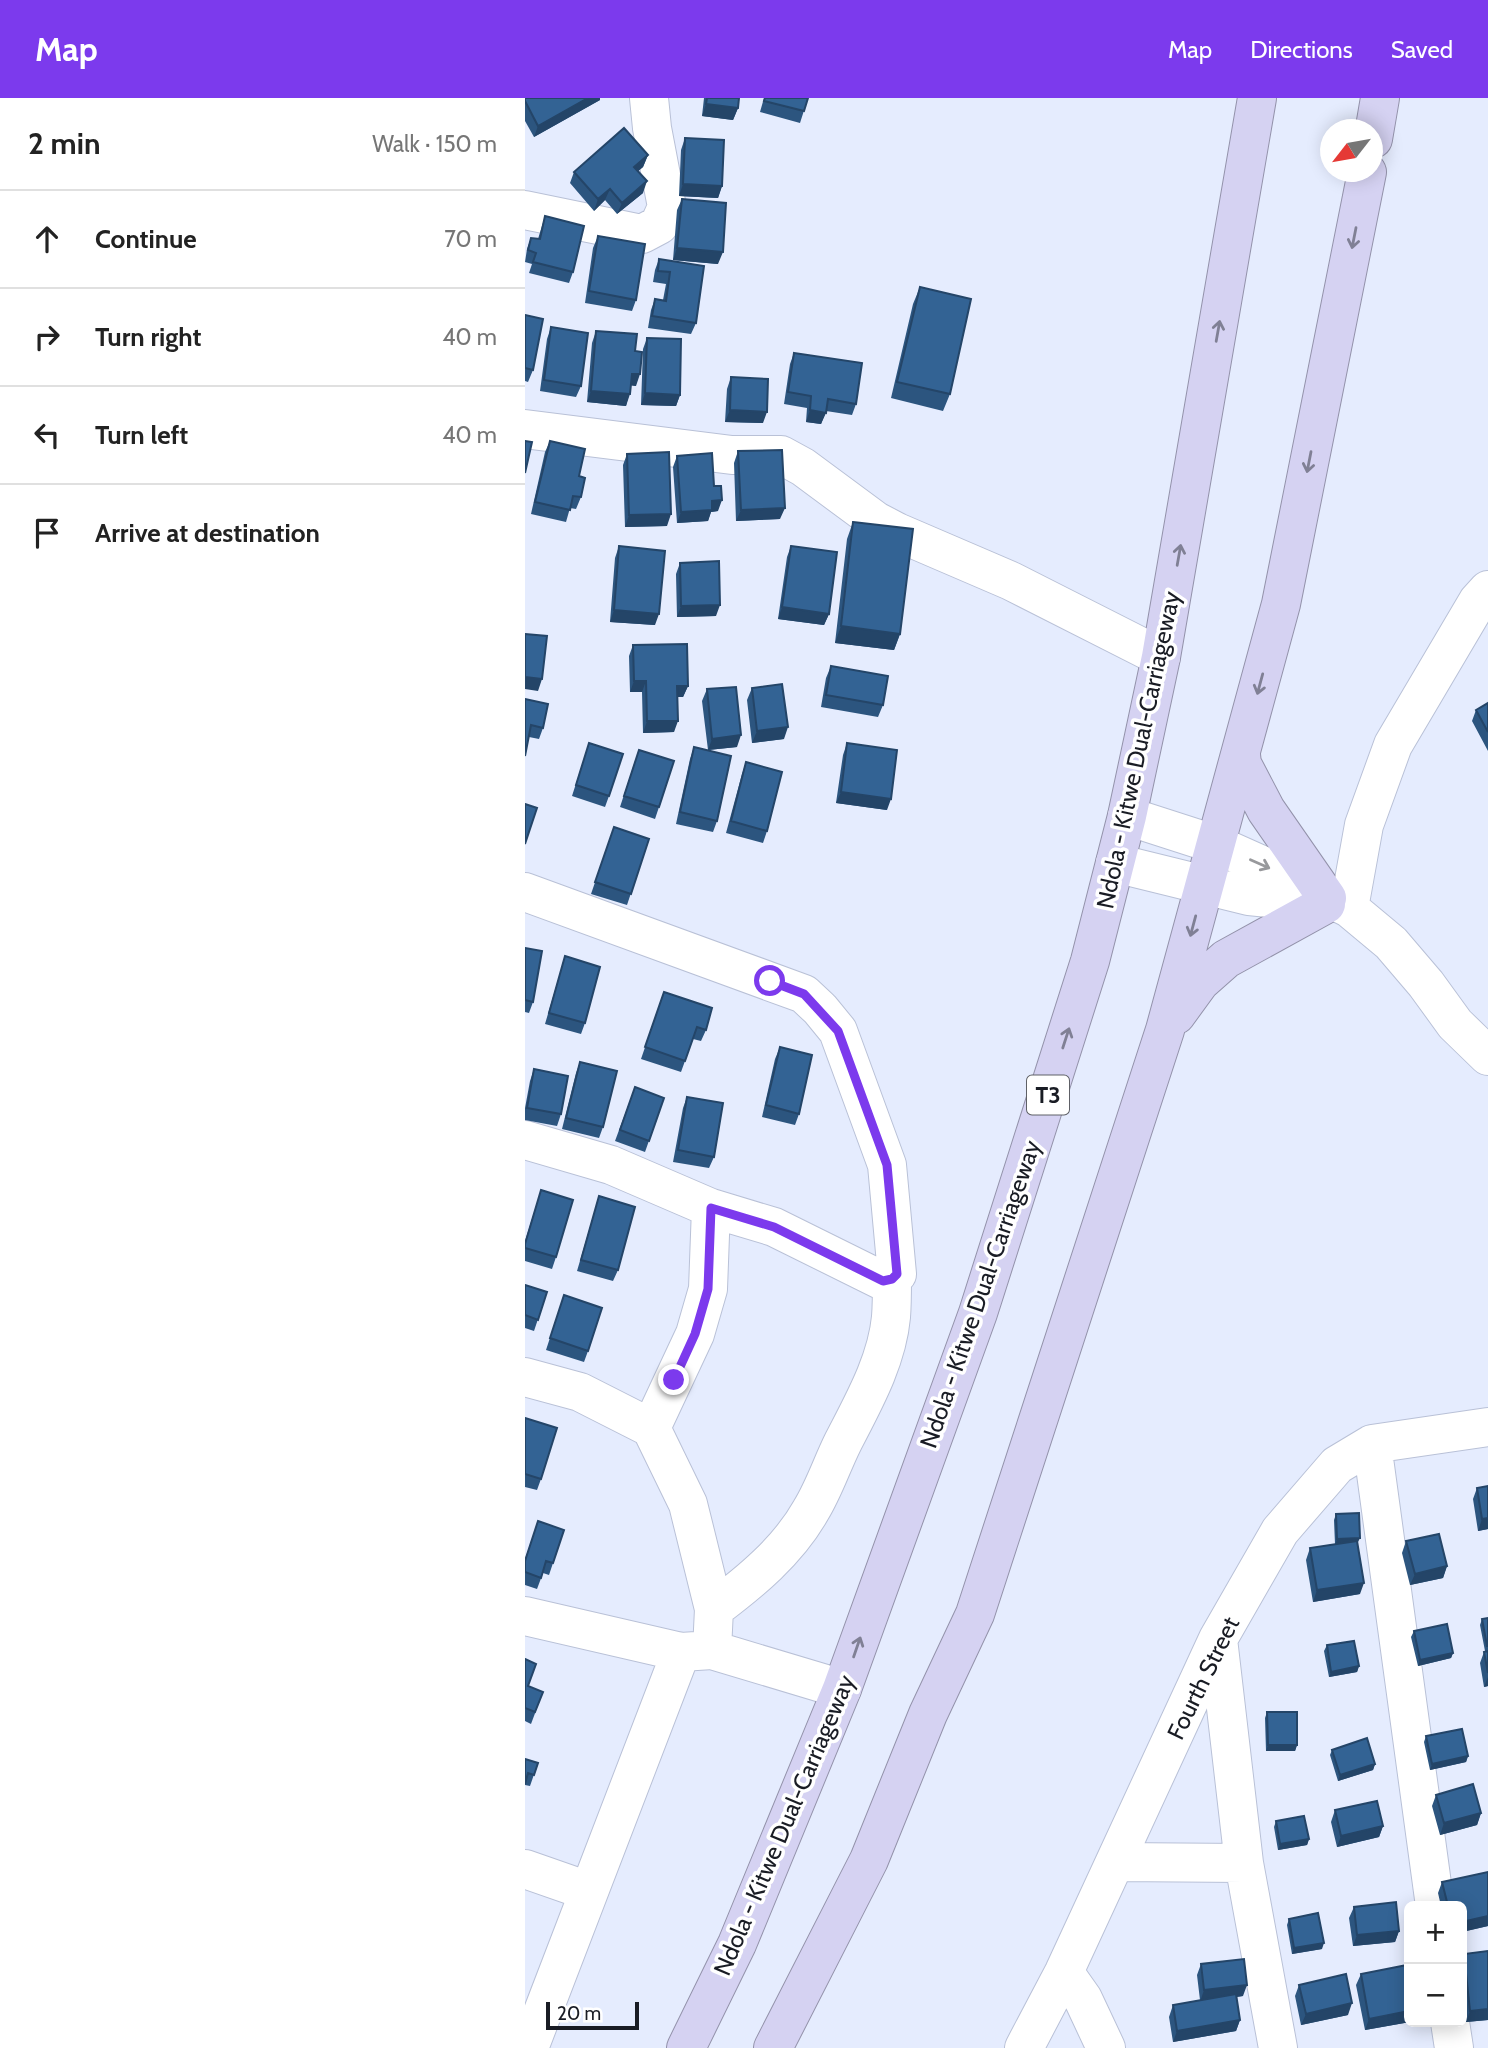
<!DOCTYPE html>
<html lang="en">
<head>
<meta charset="utf-8">
<style>
	:root { --surface:#fff; --page:#f6f6f6; --text:#222; --muted:#767676; --line:#e0e0e0; --accent:#7c3aed }
	body { margin:0; font-family:Cabin,sans-serif; background:var(--page); color:var(--text) }
	.controls { position:absolute; right:21px; bottom:21px; display:grid; overflow:hidden; border-radius:10px; box-shadow:0 4px 18px #0003 }
	.controls button { width:63px; height:63px; display:grid; place-items:center; padding:0; border:0; border-bottom:2px solid var(--line); background:var(--surface); color:var(--text); font:35px sans-serif }
	.compass { position:absolute; left:795px; top:21px; width:63px; height:63px; border-radius:50%; background:var(--surface); box-shadow:0 4px 18px #0003; rotate:239deg }
	.scale { position:absolute; left:21px; bottom:18px; width:93px; box-sizing:border-box; padding-left:7px; border:4px solid #191c24; border-top:0; font-size:19px; line-height:24px; white-space:nowrap; color:#191c24; -webkit-text-stroke:5px #fff; paint-order:stroke }
	.stop { position:absolute; width:21px; height:21px; margin:-16px; border:5px solid #7c3aed; border-radius:50%; background:#fff }
	.stop.end { background:#7c3aed; border-color:#fff; box-shadow:0 2px 7px #0008 }
	.list { margin:0; padding:0; list-style:none }
	h2 { display:flex; justify-content:space-between; align-items:center; height:91px; margin:0; padding:0 28px; font-size:30px }
	h2 small { font-size:23px; font-weight:400; color:var(--muted) }
	.list li { display:grid; grid-template-columns:46px 1fr auto; gap:21px; align-items:center; box-sizing:border-box; height:98px; padding:0 28px; border-top:2px solid var(--line) }
	.list b { display:block; font-size:26px; white-space:nowrap }
	.list em { font-size:23px; font-style:normal; color:var(--muted) }
	.icon { flex:none; width:38px; height:38px; fill:none; stroke:currentColor; stroke-width:2; stroke-linecap:round; stroke-linejoin:round }
	.map { position:relative; flex:none; width:963px; height:1950px; overflow:hidden }
	header { display:flex; align-items:center; gap:42px; box-sizing:border-box; height:98px; padding:0 35px; background:var(--accent); color:#fff }
	header strong { font-size:33px }
	nav { display:flex; gap:38px; margin-inline-start:auto; font-size:24px }
	main { display:flex }
	aside { flex:1; background:var(--surface) }
	.map>svg:first-child { display:block }
	.lines { fill:none; stroke-linecap:round; stroke-linejoin:round }
	.minor-casing { stroke:#b9c1d7; stroke-width:40 }
	.highway-casing { stroke:#9392aa; stroke-width:40 }
	.minor { stroke:#fff; stroke-width:38 }
	.highway { stroke:#d5d2f2; stroke-width:38 }
	.wall { fill:#2c557f }
	.shaded-wall { fill:#244568 }
	.building { fill:#336394; stroke:#244568; stroke-width:2 }
	.oneway { stroke:#808095 }
	.oneway2 { stroke:#98999c }
	.route { stroke:#7c3aed; stroke-width:9 }
	.labels { text-anchor:middle; dominant-baseline:central; stroke-width:7; stroke-linejoin:round; paint-order:stroke }
	.shield { fill:#fff; stroke:#5e6066; stroke-width:2 }
	.shield-label { font-size:23px; font-weight:bold; fill:#191c24 }
	.street-label { font-size:24px; fill:#191c24; stroke:#fff }
</style>
</head>
<body>
<header>
<strong>Map</strong>
<nav><a>Map</a><a>Directions</a><a>Saved</a></nav>
</header>
<main>
<aside>
<h2>2 min<small>Walk · 150 m</small></h2>
<ul class="list">
<li><svg class="icon" aria-label="ahead" viewBox="0 0 24 24"><path d="M12 20V5M6 11l6-6 6 6"/></svg><div><b>Continue</b></div><em>70 m</em></li>
<li><svg class="icon" aria-label="right" viewBox="0 0 24 24"><path d="M7 20v-9h11M14 6l5 5-5 5"/></svg><div><b>Turn right</b></div><em>40 m</em></li>
<li><svg class="icon" aria-label="left" viewBox="0 0 24 24"><path d="M17 20v-9H6M10 6l-5 5 5 5"/></svg><div><b>Turn left</b></div><em>40 m</em></li>
<li><svg class="icon" aria-label="arrive" viewBox="0 0 24 24"><path d="M6 21V4h12l-3 4 3 4H6"/></svg><div><b>Arrive at destination</b></div></li>
</ul>
</aside>
<div class="map">
<svg width="963" height="1950" viewBox="0 0 963 1950">
	<rect width="100%" height="100%" fill="#e5ecfe"/>
	<g class="lines">
		<g class="minor-casing">
			<path id="minor" d="M0,112l117,24 17,-9 8,-18 -15,-79 -3,-30
				M0,331l207,26h49l22,12 73,54 21,11 114,49 150,76
				M602,718l90,29 47,21 85,42 42,35 35,41 29,40 33,32
				M590,765l134,33 69,7
				M0,794l279,102 16,15 18,22 49,134 10,109 -5,5c0,13 0,25 -1,38 -4,44 -28,86 -48,125 -11,22 -19,47 -32,68 -23,41 -61,72 -97,99
				M824,810l15,-83 29,-80 85,-144 10,-11
				M0,1042l86,25 100,43 63,19 109,54 9,-2
				M0,1279l55,15 71,36 37,76 26,105 -2,41
				M126,1330l44,-94 13,-45 3,-81
				M847,1346l63,462
				M0,1518l156,36 31,-2 130,39
				M693,1541l26,224 34,185
				M591,1764l128,1
				M0,1771l63,22
				M539,1874l19,27 23,49
				M925,1924l4,26
				M4,1950l152,-396
				M499,1950l40,-76 154,-333 62,-108 57,-66 35,-21 116,-17"/>
		</g>
		<g class="highway-casing">
			<path id="highway" d="M848,41l7,-41
				M716,657l1,9 24,46 61,88
				M651,917l24,-33 26,-23 100,-55
				M161,1950l51,-104 105,-255 136,-376 112,-352 37,-145 34,-159 96,-559
				M248,1950l96,-188 59,-146 47,-100 190,-584 116,-426 86,-432"/>
		</g>
		<use href="#minor" class="minor"/>
		<use href="#highway" class="highway"/>
	</g>
	<path class="wall" d="M0,0h75v2l-66,37 -9,-16z
		M179,0h35l-1,10 -5,12 -31,-4z
		M239,0h44l-8,25 -40,-11z
		M160,40l37,48 -4,12 -39,-2 2,-46z
		M123,57l-5,12 -5,4 5,22 -26,21 -12,-14 -11,11 -24,-28 4,-11z
		M157,101l36,65 -45,-4 4,-50z
		M20,118l28,56 -4,11 -40,-10 3,-9 -7,-2 2,-13 4,-11 7,1z
		M73,138l38,64 -4,11 -47,-8 8,-55z
		M134,161l45,7 -8,57 -5,11 -43,-6 3,-18 4,-11 8,1 3,-16 -13,-2 2,-12z
		M395,189l30,107 -7,17 -52,-13 22,-94z
		M0,217l8,55 -5,12 -3,-1z
		M26,229l30,59 -5,11 -36,-6 7,-52z
		M71,233l39,20 1,35 -5,-1 -5,21 -39,-4 5,-59z
		M122,240l33,57 -4,11 -35,-1 2,-56z
		M269,255l62,51 -4,11 -26,-4 -5,13 -15,-2 1,-14 -23,-4 6,-40z
		M206,279l32,46 -38,-1 2,-33z
		M25,343l29,35 2,21 -5,12 -6,-1 -4,14 -35,-8 14,-62z
		M213,353l42,68 -44,2 -2,-58z
		M102,356l40,72 -42,1 -2,-62z
		M152,358l37,30 4,25 -7,1 -3,9 -31,2 -4,-56z
		M328,424l47,112 -6,16 -59,-7 12,-104z
		M94,448l36,79 -45,-3 5,-64z
		M266,448l38,68 -5,11 -46,-6 9,-62z
		M155,465l36,53 -39,1 -1,-43z
		M108,547l55,41 -5,11h-6l-3,35 -31,1 -1,-41h-12l-1,-36z
		M306,568l52,39 -5,12 -57,-10 5,-29z
		M227,590l32,51 -32,4 -5,-43z
		M182,591l30,58 -29,3 -6,-49z
		M0,601l18,29 -4,11 -10,-2z
		M963,605v48l-16,-30 4,-11z
		M64,645l20,53 -4,11 -33,-11z
		M322,645l40,67 -51,-7 7,-48z
		M169,649l23,74 -4,11 -37,-8 14,-65z
		M110,663l24,46 -4,12 -35,-12z
		M221,664l21,69 -4,12 -37,-10 16,-59z
		M89,729l35,12 -22,66 -36,-11z
		M0,850l8,54 -4,11 -4,-1z
		M40,858l20,67 -4,11 -36,-10z
		M139,894l42,38 -5,11 -8,-2 -12,33 -40,-13z
		M255,949l19,67 -4,11 -33,-8 13,-58z
		M55,964l23,65 -4,11 -37,-9 14,-56z
		M9,971l27,45 -4,12 -32,-6v-12l5,-27z
		M110,989l29,11 -19,54 -30,-11z
		M162,999l27,60 -5,11 -36,-6 10,-54z
		M16,1092l15,67 -4,12 -27,-8v-20z
		M74,1098l19,74 -5,11 -36,-10z
		M0,1187l22,7 -13,39 -9,-3z
		M39,1197l24,56 -4,11 -38,-12z
		M0,1320l16,61 -4,11 -12,-3z
		M963,1388v43l-10,2 -5,-32 4,-11z
		M811,1416l21,30 3,50 -47,8 -7,-42 4,-12 25,-4 -1,-24z
		M13,1423l15,42 -4,12 -6,-2 -6,16 -12,-4v-26z
		M881,1443l41,25 -4,12 -33,7 -8,-32z
		M963,1520v68l-4,1 -4,-24 4,-11 1,-1 -5,-26 2,-6z
		M889,1533l39,22 -2,5 -33,8 -7,-29z
		M802,1547l32,21 -2,6 -28,5 -5,-26z
		M0,1561l3,27 15,6 -12,32 -6,-3z
		M742,1614l30,33 -2,6h-29l-1,-33z
		M901,1638l42,20 -2,6 -36,8 -6,-28z
		M807,1652l43,14 -2,6 -35,11 -8,-26z
		M0,1661l13,4 -8,23 -5,-1z
		M911,1697l45,18 -4,12 -37,10 -8,-29z
		M810,1712l48,16 -4,11 -42,10 -6,-25z
		M751,1723l33,18 -2,6 -29,5 -4,-23z
		M963,1774v54l-26,6v-26h-21l-3,-13 4,-11z
		M829,1809l45,24 -4,11 -42,4 -4,-28z
		M764,1821l33,30 -30,5 -5,-29z
		M963,1853v69l-22,2 -4,-37v-26l2,-5z
		M676,1866l42,32 -7,1 4,23 -4,11 -63,11 -4,-25 4,-12 27,-5 -3,-25z
		M836,1876l48,48h1l-45,8 -9,-45z
		M774,1887l49,30 -47,10 -6,-29z"/>
	<path class="shaded-wall" d="M63,0h12v2l-66,37 4,-11z
		M181,6l32,4 -5,12 -31,-4z
		M123,57l-5,12 -13,11 4,-11z
		M122,83l-4,12 -26,21 5,-11z
		M158,86l39,2 -4,12 -39,-2z
		M85,91l-5,11 -11,11 4,-12z
		M152,150l46,4 -5,12 -45,-4z
		M107,276h8l-4,12 -9,-1z
		M66,293l39,3 -4,12 -39,-4z
		M120,295l35,2 -4,11 -35,-1z
		M205,312l37,2 -4,11 -38,-1z
		M285,312l16,3 -5,11 -15,-2z
		M197,402l-4,11 -7,1 -3,9 -31,2 4,-11 31,-11z
		M260,410l-5,11 -44,2 5,-11z
		M146,416l-4,12 -42,1 4,-12z
		M195,507l-4,11 -39,1 4,-11z
		M257,509l47,7 -5,11 -46,-6z
		M89,512l45,4 -4,11 -45,-3z
		M316,528l59,8 -6,16 -59,-7z
		M0,579l17,2 -4,12 -13,-2z
		M109,583h12l-4,11h-12z
		M152,588h11l-5,11h-11z
		M122,623h31l-4,11 -31,1z
		M263,629l-4,12 -32,4 5,-12z
		M216,637l-4,12 -29,3 4,-11z
		M316,694l50,7 -4,11 -51,-7z
		M963,1420v11l-10,2 4,-12z
		M835,1440l-3,6 -22,1 2,-6z
		M922,1468l-4,12 -33,7 5,-11z
		M839,1485l-4,11 -47,8 4,-12z
		M928,1555l-2,5 -33,8 2,-6z
		M834,1568l-2,6 -28,5 2,-5z
		M963,1579v9l-4,1z
		M743,1647h29l-2,6h-29z
		M943,1658l-2,6 -36,8 2,-6z
		M850,1666l-2,6 -35,11 2,-6z
		M956,1715l-4,12 -37,10 4,-12z
		M858,1728l-4,11 -42,10 4,-11z
		M784,1741l-2,6 -29,5 2,-6z
		M963,1818v10l-26,6v-10z
		M874,1833l-4,11 -42,4 4,-11z
		M799,1845l-2,6 -30,5 2,-6z
		M722,1887l-4,11 -43,6 4,-12z
		M827,1905l-4,12 -47,10 5,-11z
		M963,1911v11l-22,2 4,-11z
		M884,1913v11h1l-45,8 4,-11z
		M715,1922l-4,11 -63,11 4,-11z"/>
	<path class="building" d="M0,0h63l-50,28 -13,-25z
		M182,0h32l-1,10 -32,-4z
		M240,0h43l-4,13 -40,-10z
		M99,30l24,27 -14,12 13,14 -25,22 -12,-14 -12,10 -24,-27z
		M160,40l39,2 -2,46 -39,-2z
		M157,101l44,4 -3,49 -46,-4z
		M20,118l39,10 -11,46 -40,-10 3,-9 -8,-3 3,-12 9,1z
		M73,138l47,8 -9,56 -47,-9z
		M134,161l45,7 -8,57 -44,-7 3,-17 11,2 4,-29 -12,-1z
		M395,189l51,12 -21,95 -53,-12z
		M0,217l18,4 -10,51 -8,-2z
		M26,229l37,6 -7,53 -37,-6z
		M71,233l41,3 -2,17 7,1 -2,22h-8l-2,20 -39,-3z
		M122,240l34,1 -1,56 -35,-2z
		M269,255l68,10 -6,41 -28,-5 -2,14 -16,-3 1,-14 -23,-4z
		M206,279l37,2 -1,33 -37,-2z
		M0,343l7,1 -7,31z
		M25,343l35,8 -6,27 6,2 -4,19 -8,-1 -3,14 -35,-8z
		M257,352l3,58 -44,2 -3,-59z
		M144,354l2,62 -42,1 -2,-61z
		M187,355l2,33h7l1,14 -10,1v9l-31,2 -4,-56z
		M328,424l60,7 -13,105 -59,-8z
		M94,448l46,5 -6,63 -45,-4z
		M266,448l46,6 -8,62 -47,-7z
		M194,463l1,44 -39,1 -1,-43z
		M0,536l22,2 -5,43 -17,-2z
		M162,546l1,42h-11l1,35h-31l-1,-40h-12l-1,-36z
		M306,568l57,10 -5,29 -57,-10z
		M257,586l6,43 -31,4 -5,-43z
		M211,589l5,48 -29,4 -5,-50z
		M0,601l23,5 -5,24 -12,-3 -6,31z
		M963,605v29l-12,-22z
		M64,645l34,11 -14,42 -33,-11z
		M322,645l50,7 -6,49 -50,-7z
		M169,649l37,9 -14,65 -37,-9z
		M114,652l35,11 -15,46 -35,-11z
		M221,664l36,10 -15,59 -36,-10z
		M0,706l12,4 -12,36z
		M89,729l35,12 -18,55 -36,-12z
		M0,850l17,3 -9,51 -8,-2z
		M40,858l35,11 -15,56 -36,-10z
		M139,894l48,16 -6,22 -9,-3 -12,34 -40,-14z
		M255,949l32,8 -13,59 -33,-9z
		M55,964l37,9 -14,56 -37,-9z
		M9,971l34,7 -7,38 -34,-6z
		M110,989l29,11 -15,43 -29,-11z
		M162,999l36,6 -9,54 -36,-7z
		M16,1092l32,10 -17,57 -31,-9v-4z
		M74,1098l36,11 -17,63 -37,-10z
		M0,1187l22,7 -9,28 -13,-5z
		M39,1197l38,13 -14,43 -38,-13z
		M0,1320l32,10 -16,51 -16,-5z
		M963,1388v32l-6,1 -5,-31z
		M834,1415l1,25 -23,1 -1,-25z
		M13,1423l26,9 -11,33 -7,-2 -5,17 -16,-6v-11z
		M914,1436l8,32 -32,8 -9,-33z
		M832,1443l7,42 -47,7 -7,-42z
		M963,1520v28h-1l-5,-27z
		M922,1526l6,29 -33,7 -6,-29z
		M829,1543l5,25 -28,6 -4,-27z
		M963,1553v22l-4,-21z
		M0,1561l11,5 -8,22 15,6 -8,20 -10,-4z
		M742,1614h30v33h-29z
		M937,1631l6,27 -36,8 -6,-28z
		M842,1640l8,26 -35,11 -8,-25z
		M0,1661l13,4 -4,12 -6,-2 -3,11z
		M948,1686l8,29 -37,10 -8,-28z
		M852,1703l6,25 -42,10 -6,-26z
		M779,1718l5,23 -29,5 -4,-23z
		M963,1774v44l-26,6v-16h-14l-6,-24z
		M871,1804l3,29 -42,4 -3,-28z
		M793,1815l6,30 -30,5 -5,-29z
		M963,1853v58l-18,2 -6,-57z
		M719,1861l3,26 -43,5 -3,-26z
		M882,1867l2,14v32l-40,8 -8,-45z
		M821,1876l6,29 -46,11 -7,-29z
		M711,1896l4,26 -63,11 -4,-26z"/>
	<defs><path id="oneway-shaft" d="M-6 0H5M1.5-3L5.5 0L1.5 3" fill="none" stroke-width="1.6" stroke-linecap="round" stroke-linejoin="round" transform="scale(1.75)"/></defs>
	<g class="oneway">
		<use href="#oneway-shaft" transform="translate(829 140) rotate(101)"/>
		<use href="#oneway-shaft" transform="translate(693 233) rotate(-80)"/>
		<use href="#oneway-shaft" transform="translate(784 364) rotate(101)"/>
		<use href="#oneway-shaft" transform="translate(654 457) rotate(-80)"/>
		<use href="#oneway-shaft" transform="translate(735 586) rotate(105)"/>
		<use href="#oneway-shaft" transform="translate(668 828) rotate(105)"/>
		<use href="#oneway-shaft" transform="translate(541 940) rotate(-72)"/>
		<use href="#oneway-shaft" transform="translate(332 1549) rotate(-71)"/>
	</g>
	<use class="oneway2" href="#oneway-shaft" transform="translate(735 766) rotate(24)"/>
	<g class="lines">
		<path class="route" d="M149,1282l21,-46 13,-45 3,-81 63,19 109,54 9,-2 5,-5 -10,-109 -49,-134 -34,-37 -34,-13"/>
	</g>
	<g class="labels">
		<rect class="shield" x="502" y="977.5" width="42" height="39" rx="5"/>
		<g class="shield-label">
			<text x="523" y="997">T3</text>
		</g>
		<g class="street-label">
			<text transform="translate(613 652) rotate(-78)">Ndola - Kitwe Dual-Carriageway</text>
			<text transform="translate(455 1196) rotate(-71)">Ndola - Kitwe Dual-Carriageway</text>
			<text transform="translate(678 1580) rotate(-64)">Fourth Street</text>
			<text transform="translate(259 1727) rotate(-67)">Ndola - Kitwe Dual-Carriageway</text>
		</g>
	</g>
</svg>
<div class="controls">
<button>+</button>
<button>−</button>
</div>
<svg class="compass" viewBox="-18 -18 36 36"><path d="M0-13l5 13h-10z" fill="#e53935"/><path d="M0 13l5-13h-10z" fill="#767676"/></svg>
<div class="scale">20 m</div>
<div class="stop" style="left:245px;top:883px"></div>
<div class="stop end" style="left:149px;top:1282px"></div>
</div>
</main>
</body>
</html>
